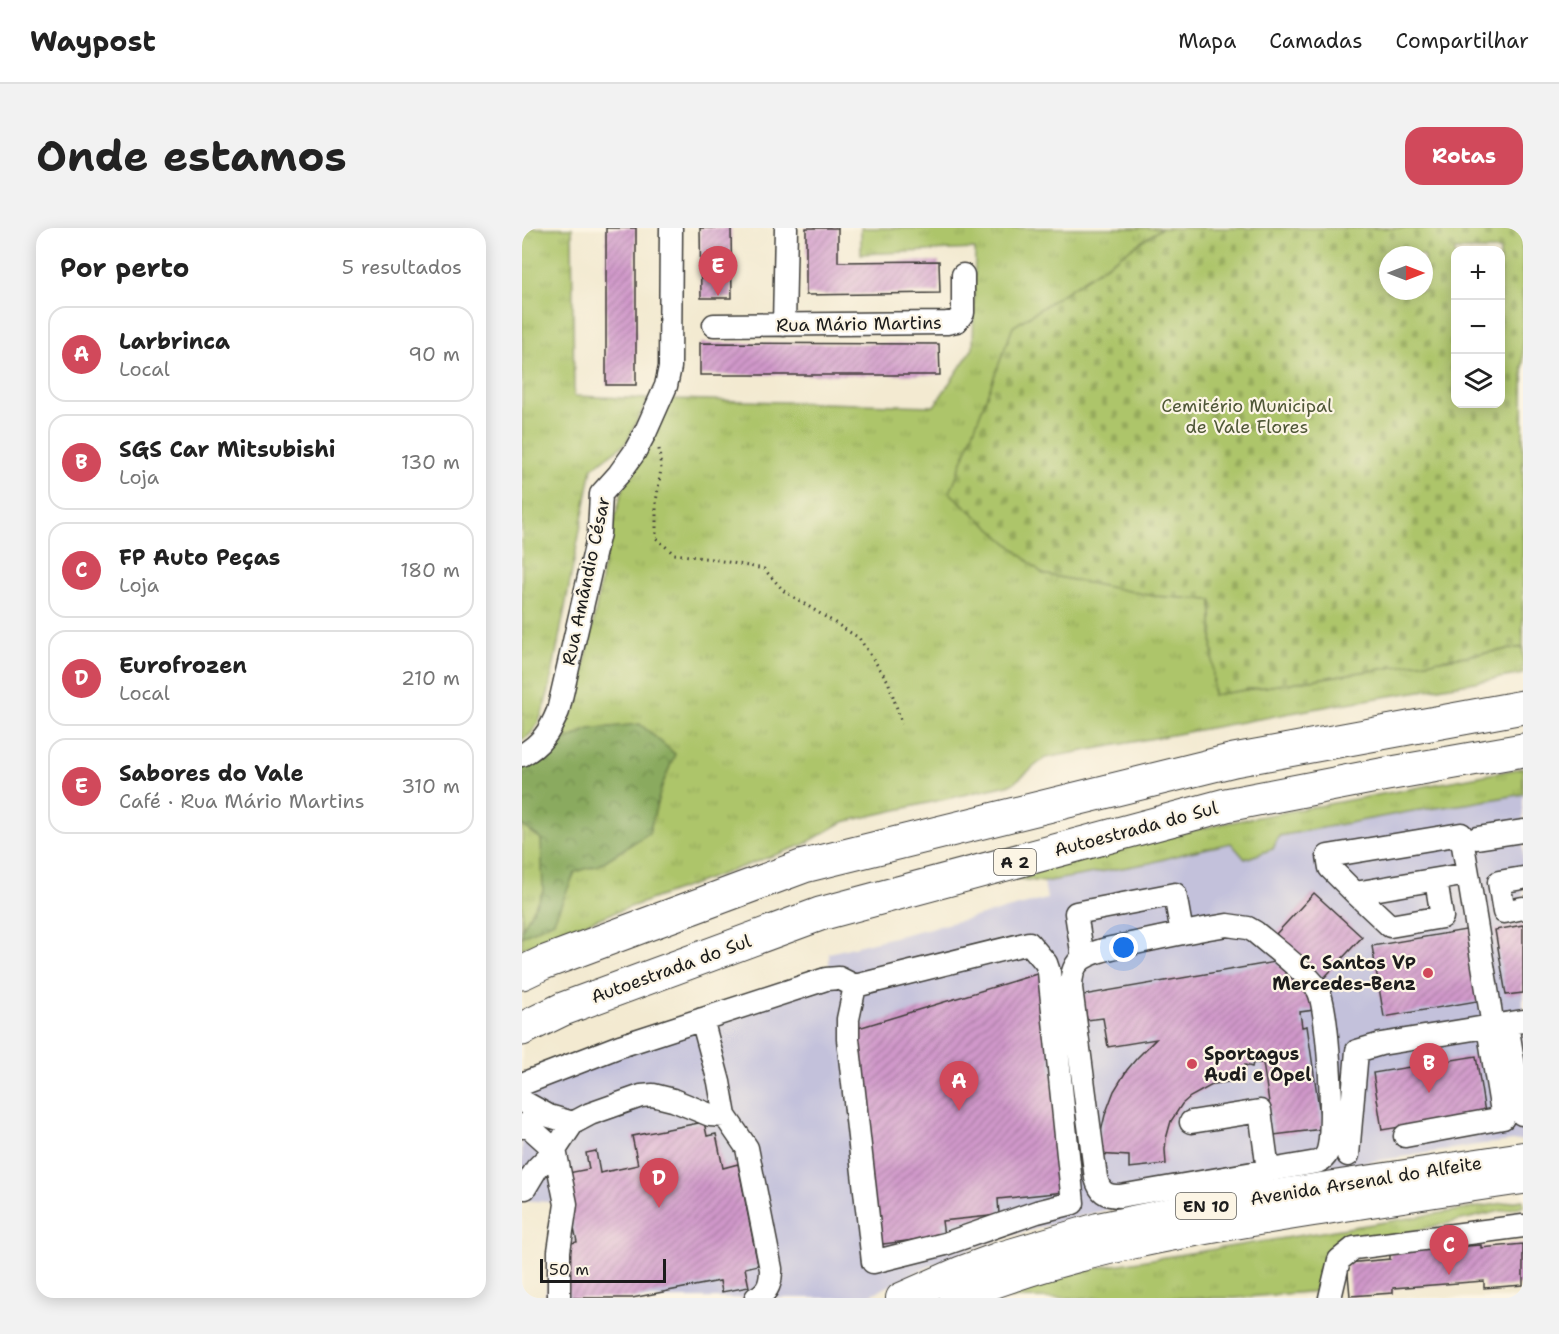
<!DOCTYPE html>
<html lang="pt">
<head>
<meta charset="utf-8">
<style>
	:root { --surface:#fff; --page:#f2f2f2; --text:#222; --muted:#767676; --line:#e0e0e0; --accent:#d1495b }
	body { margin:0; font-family:"Shantell Sans",sans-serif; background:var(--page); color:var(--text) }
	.controls { position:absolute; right:18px; top:18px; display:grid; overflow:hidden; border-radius:12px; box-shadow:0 3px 15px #0003 }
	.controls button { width:54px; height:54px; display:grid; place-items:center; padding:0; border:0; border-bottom:2px solid var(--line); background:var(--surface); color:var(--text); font:30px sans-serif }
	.compass { position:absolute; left:857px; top:18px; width:54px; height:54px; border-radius:50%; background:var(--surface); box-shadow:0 3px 15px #0003; rotate:90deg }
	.scale { position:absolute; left:18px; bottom:15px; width:126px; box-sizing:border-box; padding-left:6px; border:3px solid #1c1c1c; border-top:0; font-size:16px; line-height:21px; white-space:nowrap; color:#1c1c1c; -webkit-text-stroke:4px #fcf5e5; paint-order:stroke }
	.you { position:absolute; left:602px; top:720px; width:21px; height:21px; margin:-15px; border:4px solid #fff; border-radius:50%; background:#1a73e8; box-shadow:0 0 0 9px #1a73e833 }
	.badge { display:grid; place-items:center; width:39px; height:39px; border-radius:50%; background:var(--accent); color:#fff; font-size:20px; font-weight:700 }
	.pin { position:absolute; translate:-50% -50px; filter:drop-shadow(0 2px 3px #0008) }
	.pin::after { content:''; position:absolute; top:32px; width:21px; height:18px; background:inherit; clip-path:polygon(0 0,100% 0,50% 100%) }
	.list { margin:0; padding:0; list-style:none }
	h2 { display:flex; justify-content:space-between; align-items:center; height:78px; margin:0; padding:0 24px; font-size:26px }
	h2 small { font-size:20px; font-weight:400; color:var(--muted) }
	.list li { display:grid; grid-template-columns:39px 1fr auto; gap:18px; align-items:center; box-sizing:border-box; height:96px; margin:0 12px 12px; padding:0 12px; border:2px solid var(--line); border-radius:18px }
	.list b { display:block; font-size:22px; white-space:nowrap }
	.list p { margin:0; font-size:20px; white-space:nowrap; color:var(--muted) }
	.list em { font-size:20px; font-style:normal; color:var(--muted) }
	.icon { flex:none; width:33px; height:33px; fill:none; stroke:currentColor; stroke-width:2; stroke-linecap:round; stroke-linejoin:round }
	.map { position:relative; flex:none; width:1001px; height:1070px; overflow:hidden; border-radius:18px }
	header { display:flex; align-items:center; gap:36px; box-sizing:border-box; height:84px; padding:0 30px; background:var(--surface); border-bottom:2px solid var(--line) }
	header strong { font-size:28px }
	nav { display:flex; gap:33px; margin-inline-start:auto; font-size:21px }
	.intro { display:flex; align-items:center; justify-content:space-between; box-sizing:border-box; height:144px; padding:0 36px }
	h1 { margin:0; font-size:42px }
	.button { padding:15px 27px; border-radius:18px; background:var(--accent); color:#fff; font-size:21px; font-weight:700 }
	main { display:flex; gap:36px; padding:0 36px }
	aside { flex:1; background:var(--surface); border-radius:18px; box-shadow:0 3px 15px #0003 }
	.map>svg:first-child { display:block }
	.industrial { fill:#c3c1db }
	.grass { fill:url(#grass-tufts); stroke:#647043; stroke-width:1.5 }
	.forest { fill:url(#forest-crowns); stroke:#53633d; stroke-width:1.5 }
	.cemetery { fill:url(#cemetery-stones); stroke:#647043; stroke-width:1.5; fill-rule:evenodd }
	.building { fill:url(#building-hatch) }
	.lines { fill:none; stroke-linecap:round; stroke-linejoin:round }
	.minor-casing { stroke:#3c3b37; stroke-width:25 }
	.major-casing { stroke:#3c3b37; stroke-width:32 }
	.highway-casing { stroke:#3c3b37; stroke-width:35 }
	.path { stroke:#3c3b37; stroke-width:3; stroke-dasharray:1.5 4.5; stroke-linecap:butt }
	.minor { stroke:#fff; stroke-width:22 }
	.major { stroke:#fff; stroke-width:30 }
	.highway { stroke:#fff; stroke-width:33 }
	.poi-dot { fill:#d1495b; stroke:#fcf5e5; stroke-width:2 }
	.labels { text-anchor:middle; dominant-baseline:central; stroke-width:4.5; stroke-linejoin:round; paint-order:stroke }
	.shield { fill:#fcf5e5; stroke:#5f5d58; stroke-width:1.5 }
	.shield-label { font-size:16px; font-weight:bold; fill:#1c1c1c }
	.street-label { font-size:18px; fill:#1c1c1c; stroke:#fcf5e5 }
	.park-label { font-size:18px; fill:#4f5737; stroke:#fcf5e5 }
	.poi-label { font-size:18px; font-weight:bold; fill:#1c1c1c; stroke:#fcf5e5; text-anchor:end }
</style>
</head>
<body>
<header>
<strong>Waypost</strong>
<nav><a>Mapa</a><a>Camadas</a><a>Compartilhar</a></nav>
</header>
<div class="intro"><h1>Onde estamos</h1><a class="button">Rotas</a></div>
<main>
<aside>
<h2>Por perto<small>5 resultados</small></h2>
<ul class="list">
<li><span class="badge">A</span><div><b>Larbrinca</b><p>Local</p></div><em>90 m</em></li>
<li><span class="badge">B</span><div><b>SGS Car Mitsubishi</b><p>Loja</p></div><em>130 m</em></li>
<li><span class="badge">C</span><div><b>FP Auto Peças</b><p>Loja</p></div><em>180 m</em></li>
<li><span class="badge">D</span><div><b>Eurofrozen</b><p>Local</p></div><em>210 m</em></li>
<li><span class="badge">E</span><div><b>Sabores do Vale</b><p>Café · Rua Mário Martins</p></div><em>310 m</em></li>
</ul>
</aside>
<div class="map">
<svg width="1001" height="1070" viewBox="0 0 1001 1070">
	<defs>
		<pattern id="grass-tufts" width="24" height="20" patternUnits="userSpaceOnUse" patternTransform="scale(1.5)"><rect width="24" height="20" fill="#adc56a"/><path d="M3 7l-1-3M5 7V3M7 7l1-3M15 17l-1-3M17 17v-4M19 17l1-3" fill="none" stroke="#94a95b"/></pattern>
		<pattern id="forest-crowns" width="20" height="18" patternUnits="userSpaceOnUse" patternTransform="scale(1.5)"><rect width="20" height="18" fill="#8aaa5e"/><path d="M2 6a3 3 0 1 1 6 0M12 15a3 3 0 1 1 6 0" fill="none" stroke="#708a4d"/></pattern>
		<pattern id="cemetery-stones" width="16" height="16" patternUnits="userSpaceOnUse" patternTransform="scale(1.5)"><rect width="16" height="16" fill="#adc56a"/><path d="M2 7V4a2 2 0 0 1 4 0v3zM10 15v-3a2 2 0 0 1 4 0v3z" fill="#94a95b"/></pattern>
		<pattern id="building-hatch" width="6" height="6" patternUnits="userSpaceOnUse" patternTransform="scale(1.5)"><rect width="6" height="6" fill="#d098ca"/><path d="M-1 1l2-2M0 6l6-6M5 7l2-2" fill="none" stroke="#a87ba3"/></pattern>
	</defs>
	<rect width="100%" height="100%" fill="#fcf5e5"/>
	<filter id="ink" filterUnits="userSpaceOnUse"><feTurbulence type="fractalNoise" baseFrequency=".0167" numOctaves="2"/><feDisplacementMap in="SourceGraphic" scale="12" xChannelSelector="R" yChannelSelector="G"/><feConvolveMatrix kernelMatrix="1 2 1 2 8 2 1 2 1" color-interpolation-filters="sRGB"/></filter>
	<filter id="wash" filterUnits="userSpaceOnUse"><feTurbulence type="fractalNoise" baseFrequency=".008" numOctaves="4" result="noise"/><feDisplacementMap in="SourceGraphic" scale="24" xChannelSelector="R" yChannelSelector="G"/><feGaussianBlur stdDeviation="1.35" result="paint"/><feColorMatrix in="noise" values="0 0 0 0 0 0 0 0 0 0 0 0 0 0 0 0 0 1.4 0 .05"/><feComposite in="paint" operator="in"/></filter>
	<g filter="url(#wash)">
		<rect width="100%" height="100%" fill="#f3ead1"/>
		<path class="industrial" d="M1001,566v346l-40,4 -126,20 -161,26 -58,12 -56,14 -72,20 -34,12 -46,18 -66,32h-319l17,-95 -40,-3v-124l12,-6 295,-103v-14l218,-54 -3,-17 106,-19 40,-11 41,-9 42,6 6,-13 134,-25 53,-7z"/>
		<path class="grass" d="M0,0h50l2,168 74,3 -22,44 -34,25 -43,222c-5,16 -9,42 -27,50z
			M339,0h301l-149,99 141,269 58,4 1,95 310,-48v27l-188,31 -290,53 -33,26 -169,38 -40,23 -248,89 -33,15v-181l5,-2 30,-22 18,-36 17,-78 15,-84 16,-58 25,-40 24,-49 262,7 39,-58 2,-99 -114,5z
			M1001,540v26l-57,10 -53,7 -134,25 -6,13 -28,10 -14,-16 -41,9 -40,11 -106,19 -48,-6 230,-53z
			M1001,972v6l-197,45 -7,40 -84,7h-242l65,-24z"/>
		<path class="forest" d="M118,496l35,30 -13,32 -13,47 -50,32 -24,7 -21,49 -32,15v-7l21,-38 -2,-52 -19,-14v-57l5,-2 30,-22 32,-15z"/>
		<path class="cemetery" d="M640,0h361v419l-310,48 -1,-95 -58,-4 -111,-22 -93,-81 63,-166zM933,22h45v154h-45zM866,27h36v36h-36z"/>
		<g id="blocks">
			<path class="building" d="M84,0h30v157h-30z
				M178,0h31l1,70h-31z
				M284,0h32v34l101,-1 1,32 -134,2z
				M178,115l239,1 1,31h-240z
				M792,665l48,44 -38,41 -48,-44z
				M1001,697v68l-17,2 -11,-65z
				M949,701l12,71 -99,17 -12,-71z
				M753,734l19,16 2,13 15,-2 3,21 -14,2 2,15 5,-1 15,103 -48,6 -11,-72h-10l-1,4 -7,-2 -3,17h-14l-14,2 -24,13 -8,7 -11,17 -5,18 -1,11 1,14 -37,4v-12l-32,-2 3,-18 5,-21 9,-24 13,-21 10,-12 19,-19 -48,8 -5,-29 -16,2 -4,-25z
				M518,745l25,219 -67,7 1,16 -57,6 2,15 -68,9 -21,-216z
				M954,828l9,57 -103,17 -9,-57z
				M182,894l3,14 9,-2 7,34 15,-4 20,101 -13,3 4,19 -27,5 -2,-11 -88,17h-62l-10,-53 17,-3 -14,-68 26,-5 -3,-16 10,-2 4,22 38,-8 -6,-29z
				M1001,1016v41l-39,3v-7l-91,7v5l-43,3 -3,-33 43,-4v-7l91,-7v3z"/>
		</g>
	</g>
	<g filter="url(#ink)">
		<use href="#blocks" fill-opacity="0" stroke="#3c3b37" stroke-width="1.5"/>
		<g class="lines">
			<g class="minor-casing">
				<path id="minor" d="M192,97l233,-2 10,-2 6,-8v-38
					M262,97l2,-97
					M0,527c19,-10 28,-24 36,-44l41,-178 2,-39 18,-20 15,-21 12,-22 20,-45 4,-19 1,-139
					M955,610l46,-7
					M1001,650l-24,4 5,30 19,-4
					M914,652l6,37 -52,9 -35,-33 113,-19 25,152
					M833,665l-25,-25 -2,-12 133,-22 7,40
					M705,697l21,3 7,4c14,12 58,45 64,60 9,21 17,141 8,161 -2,5 -5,7 -10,9l-197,34c-15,0 -20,-4 -24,-18l-25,-190c0,-11 2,-23 11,-29 12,-9 35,-12 49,-15 32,-7 64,-14 96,-19z
					M507,715l17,20 3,9 24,231 -36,9 -92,32 -72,18 -25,-223v-20l7,-33z
					M561,730l-7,-45 99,-19 7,39
					M180,791l17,63 6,34 22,32 24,121c0,12 -2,23 -15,29
					M985,796l15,90
					M0,856l98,-38 206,-67 13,-1 16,8
					M0,873l27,15 24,7
					M669,894l69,-11 8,59
					M0,899l4,-3 29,26 -18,18 -12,20
					M883,908l98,-18 -15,-91
					M826,927l9,-104 24,-7 142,-23
					M37,1070v-47l7,-47 -11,-54 18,-27 17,-9 51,-18 12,-1 20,5 37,15 15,1
					M808,1070l9,-38 15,-12 169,-22"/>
			</g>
			<g class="major-casing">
				<path id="major" d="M379,1070l61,-27 35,-13 101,-30 118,-24 307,-47
					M433,1070c113,-47 232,-67 352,-86 72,-11 144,-23 216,-33"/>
			</g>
			<g class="highway-casing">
				<path id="highway" d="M0,745l21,-10 261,-97 430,-106 289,-53
					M0,801l41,-20 257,-95 406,-109 155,-30 142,-25"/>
			</g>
			<path class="path" d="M137,221l2,20 -5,33v36l18,16 38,5 52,10 20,22 75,47 29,43 14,43"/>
			<use href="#minor" class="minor"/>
			<use href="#major" class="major"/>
			<use href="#highway" class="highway"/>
		</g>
	</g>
	<g class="poi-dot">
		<circle cx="906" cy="745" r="6"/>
		<circle cx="670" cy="836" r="6"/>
	</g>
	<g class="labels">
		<g class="shield">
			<rect x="472" y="621" width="42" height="26" rx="4.5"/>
			<rect x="654" y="965" width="60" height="26" rx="4.5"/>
		</g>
		<g class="shield-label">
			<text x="493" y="634">A 2</text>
			<text x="684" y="978">EN 10</text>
		</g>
		<g class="street-label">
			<text transform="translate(337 96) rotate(-1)">Rua Mário Martins</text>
			<text transform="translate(64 353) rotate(-78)">Rua Amândio César</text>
			<text transform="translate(614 601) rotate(-15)">Autoestrada do Sul</text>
			<text transform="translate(149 741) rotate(-20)">Autoestrada do Sul</text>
			<text transform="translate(844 953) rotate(-9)">Avenida Arsenal do Alfeite</text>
		</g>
		<g class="park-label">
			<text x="725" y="178">Cemitério Municipal<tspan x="725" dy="21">de Vale Flores</tspan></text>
		</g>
		<g class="poi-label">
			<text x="894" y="735">C. Santos VP<tspan x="894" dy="21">Mercedes-Benz</tspan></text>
			<text x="682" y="826" text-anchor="start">Sportagus<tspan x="682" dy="21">Audi e Opel</tspan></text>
		</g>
	</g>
</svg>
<div class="controls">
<button>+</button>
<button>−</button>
<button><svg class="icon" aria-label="layers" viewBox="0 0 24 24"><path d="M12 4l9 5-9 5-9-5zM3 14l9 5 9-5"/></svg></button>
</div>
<svg class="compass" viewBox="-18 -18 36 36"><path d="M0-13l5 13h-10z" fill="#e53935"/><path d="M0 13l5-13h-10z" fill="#767676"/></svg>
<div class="scale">50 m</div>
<div class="you"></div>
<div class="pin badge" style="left:437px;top:883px">A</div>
<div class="pin badge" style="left:907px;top:865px">B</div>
<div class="pin badge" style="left:927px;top:1047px">C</div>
<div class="pin badge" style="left:137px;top:980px">D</div>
<div class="pin badge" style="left:196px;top:68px">E</div>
</div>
</main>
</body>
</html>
